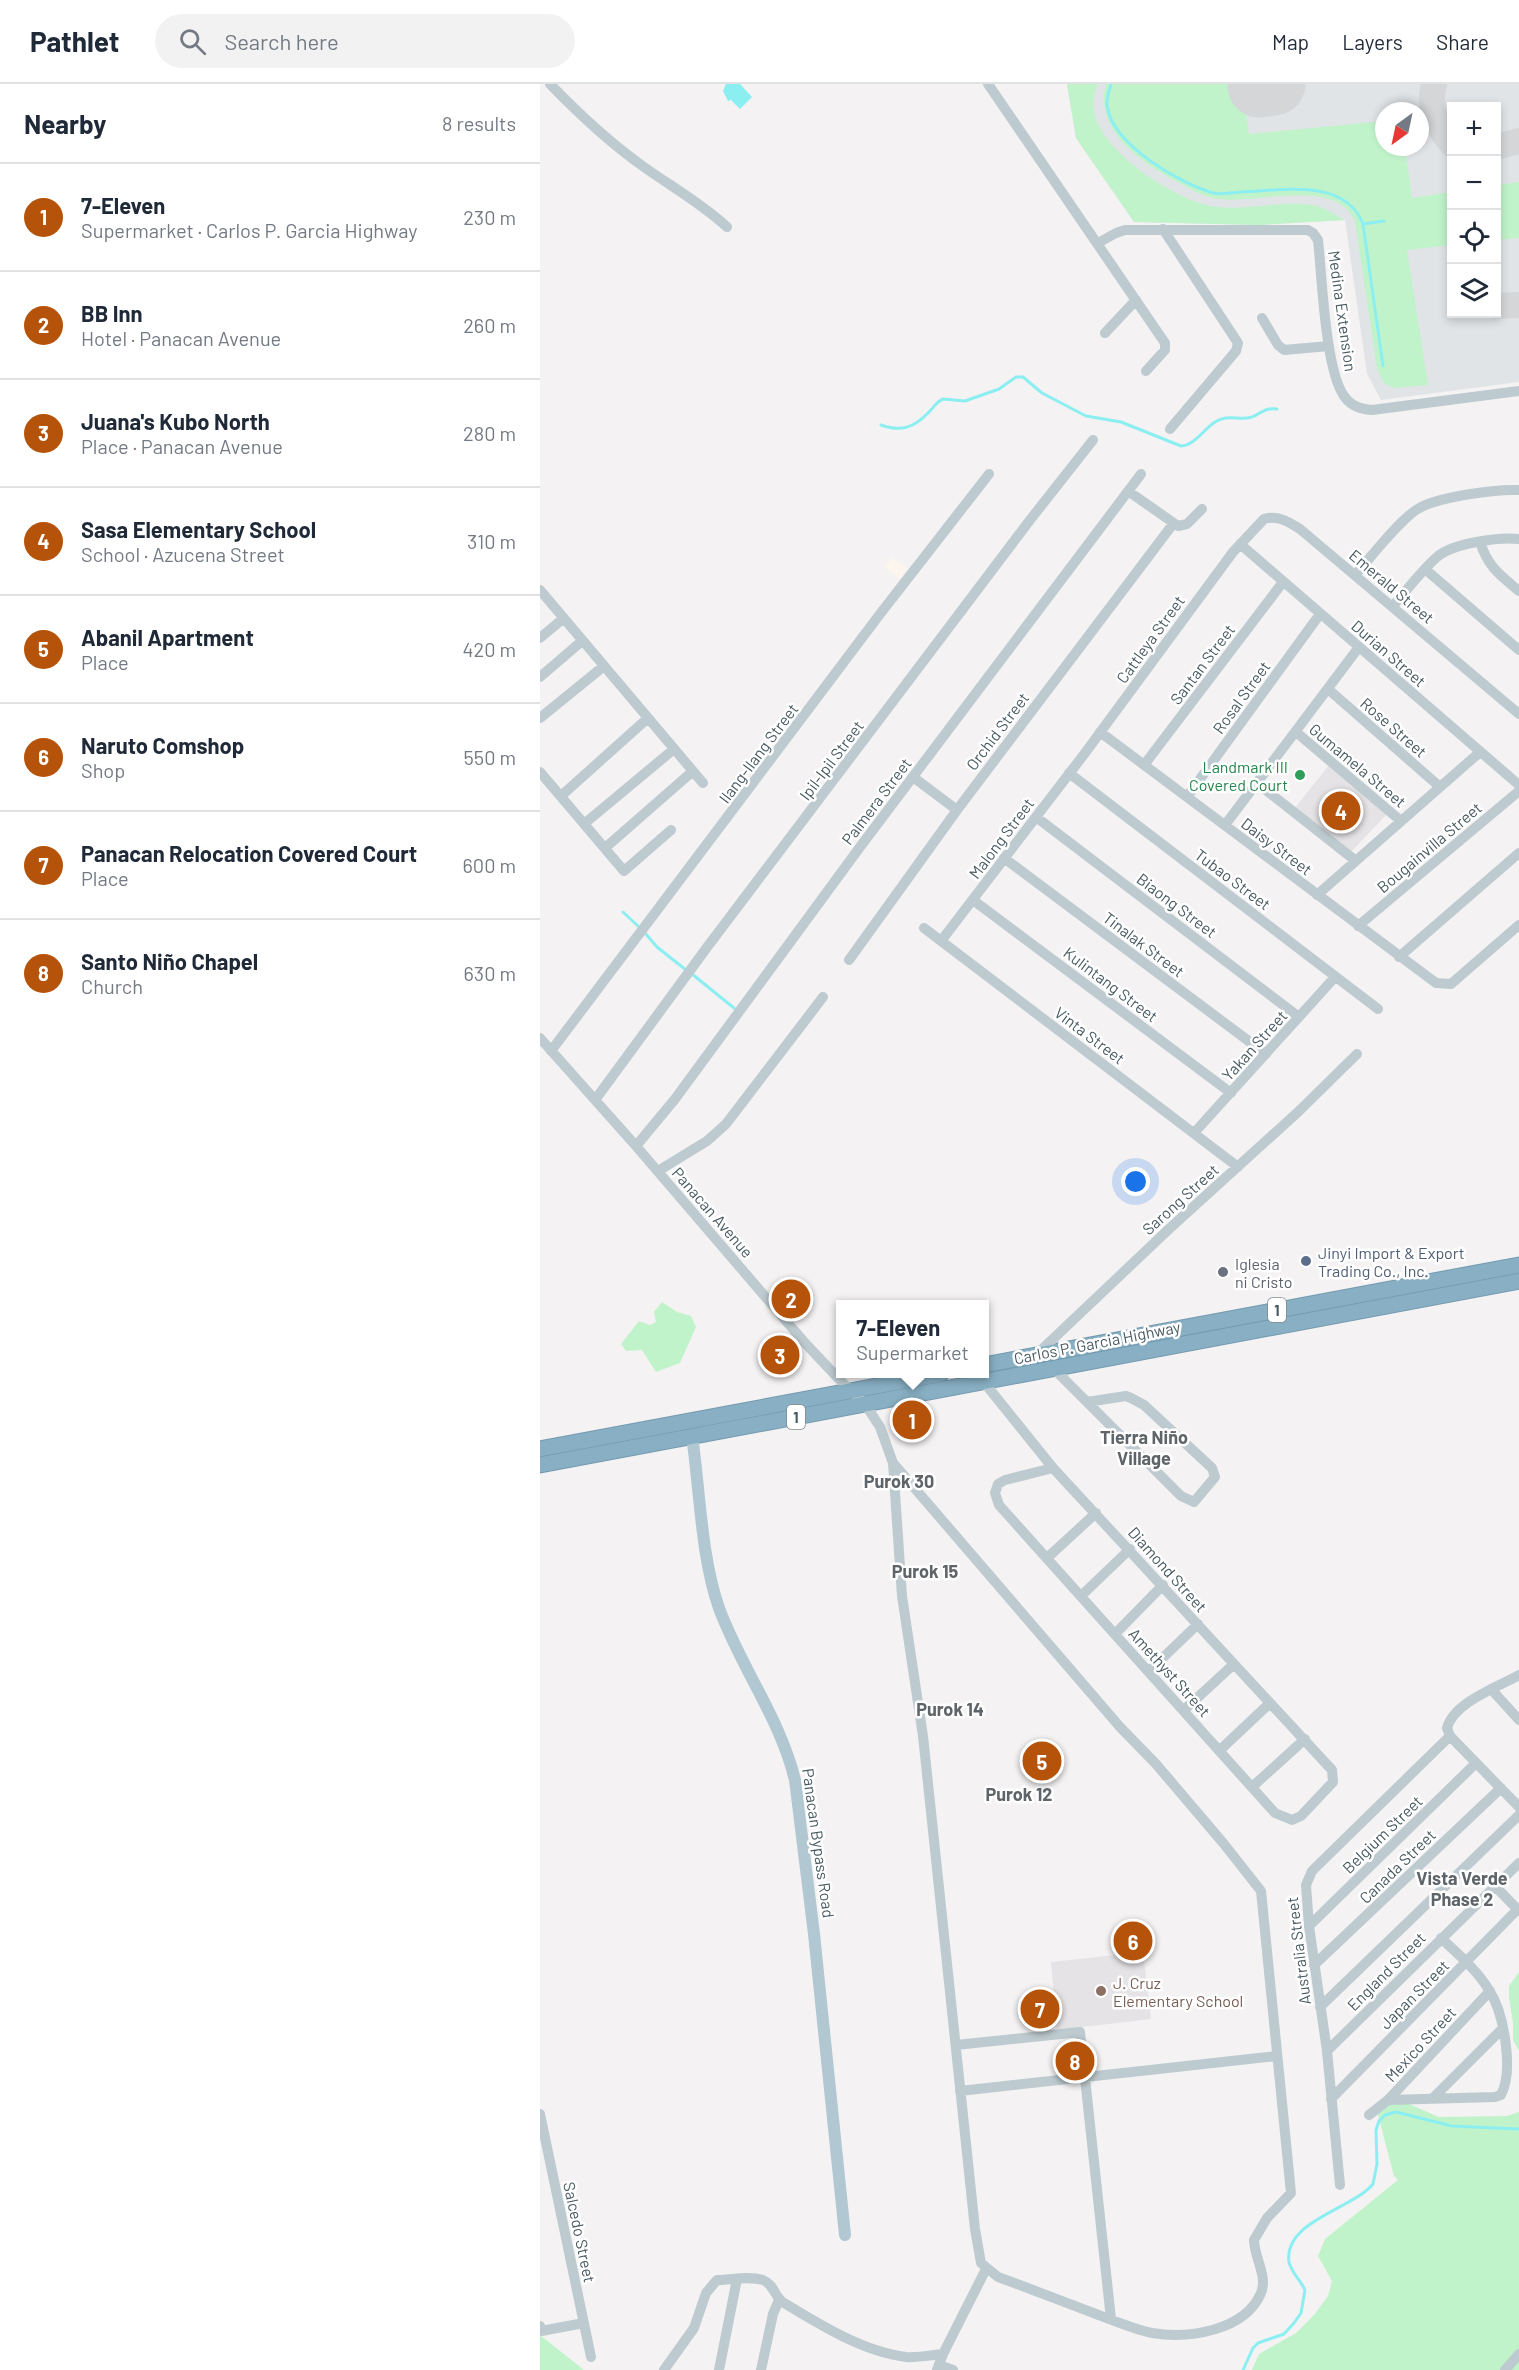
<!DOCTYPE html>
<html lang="en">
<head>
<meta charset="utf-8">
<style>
	:root { --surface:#fff; --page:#f2f2f3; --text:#1f2937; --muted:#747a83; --line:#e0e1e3; --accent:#b45309 }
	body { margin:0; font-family:Barlow,sans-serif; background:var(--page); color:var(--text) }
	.controls { position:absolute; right:18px; top:18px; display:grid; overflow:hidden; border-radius:0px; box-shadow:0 3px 9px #0003 }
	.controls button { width:54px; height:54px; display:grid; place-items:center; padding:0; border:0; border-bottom:2px solid var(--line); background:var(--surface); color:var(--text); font:30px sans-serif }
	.compass { position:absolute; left:835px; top:18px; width:54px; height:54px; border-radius:50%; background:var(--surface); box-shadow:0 3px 9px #0003; rotate:213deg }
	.you { position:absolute; left:596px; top:1098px; width:21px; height:21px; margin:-15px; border:4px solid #fff; border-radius:50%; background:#1a73e8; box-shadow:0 0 0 9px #1a73e833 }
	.badge { display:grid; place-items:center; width:39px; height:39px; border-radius:50%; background:var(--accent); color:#fff; font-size:20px; font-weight:700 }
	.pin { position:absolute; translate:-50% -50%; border:3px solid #fff; box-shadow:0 2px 6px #0006 }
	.popup { position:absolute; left:296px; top:1216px; width:153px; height:78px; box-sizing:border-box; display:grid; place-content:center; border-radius:0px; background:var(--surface); filter:drop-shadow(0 2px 4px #0005); font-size:20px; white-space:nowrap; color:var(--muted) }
	.popup b { font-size:22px; color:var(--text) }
	.popup::after { content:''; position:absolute; left:50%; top:100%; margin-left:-12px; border:12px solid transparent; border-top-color:var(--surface) }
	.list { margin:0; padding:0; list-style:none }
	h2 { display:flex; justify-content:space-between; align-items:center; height:78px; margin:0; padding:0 24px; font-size:26px }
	h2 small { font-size:20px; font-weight:400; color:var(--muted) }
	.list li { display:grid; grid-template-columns:39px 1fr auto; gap:18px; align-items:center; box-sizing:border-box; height:108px; padding:0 24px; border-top:2px solid var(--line) }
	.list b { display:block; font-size:22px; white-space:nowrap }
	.list p { margin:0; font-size:20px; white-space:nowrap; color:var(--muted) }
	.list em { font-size:20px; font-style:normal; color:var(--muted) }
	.icon { flex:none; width:33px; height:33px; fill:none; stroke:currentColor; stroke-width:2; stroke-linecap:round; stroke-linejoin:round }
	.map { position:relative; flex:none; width:979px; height:2286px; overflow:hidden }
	header { display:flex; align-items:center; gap:36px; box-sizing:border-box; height:84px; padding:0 30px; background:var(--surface); border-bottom:2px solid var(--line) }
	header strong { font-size:28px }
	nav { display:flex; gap:33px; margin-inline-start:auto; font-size:21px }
	.search { width:420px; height:54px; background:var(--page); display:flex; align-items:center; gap:15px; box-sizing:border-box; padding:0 21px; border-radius:33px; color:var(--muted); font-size:22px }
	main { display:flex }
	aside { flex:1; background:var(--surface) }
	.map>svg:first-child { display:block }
	.commercial { fill:#fdf6ed }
	.education { fill:#e5e3e5 }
	.airport { fill:#e1e4e7; fill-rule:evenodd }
	.green { fill:#c0f3ca }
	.water { fill:#8beff2 }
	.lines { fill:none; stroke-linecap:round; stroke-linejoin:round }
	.stream { stroke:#8beff2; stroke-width:3 }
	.taxiway { stroke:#d4d6d8; stroke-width:26 }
	.runway { stroke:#d4d6d8; stroke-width:63 }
	.highway-casing { stroke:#739aaf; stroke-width:17 }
	.minor { stroke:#bdcacf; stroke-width:10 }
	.major { stroke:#b1c7d2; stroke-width:12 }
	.highway { stroke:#88afc3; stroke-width:15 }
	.leisure-dot { fill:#2e9e5b; stroke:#fff; stroke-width:2 }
	.service-dot { fill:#5c6f8a; stroke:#fff; stroke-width:2 }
	.worship-dot { fill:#6b7280; stroke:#fff; stroke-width:2 }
	.education-dot { fill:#8d6e63; stroke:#fff; stroke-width:2 }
	.labels { text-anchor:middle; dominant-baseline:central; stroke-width:5; stroke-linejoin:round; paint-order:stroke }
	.shield { fill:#fff; stroke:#7f8c90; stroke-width:1.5 }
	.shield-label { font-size:15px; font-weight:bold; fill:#485a61 }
	.street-label { font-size:16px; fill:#485a61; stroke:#fff }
	.leisure-label { font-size:16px; fill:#27864d; stroke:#fff; text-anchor:end }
	.service-label { font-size:16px; fill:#4e5e75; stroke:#fff; text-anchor:start }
	.worship-label { font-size:16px; fill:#5b616d; stroke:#fff; text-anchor:start }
	.education-label { font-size:16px; fill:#785e54; stroke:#fff; text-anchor:start }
	.neighbourhood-label { font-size:18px; font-weight:bold; fill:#5e6468; stroke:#fff }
</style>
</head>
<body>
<header>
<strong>Pathlet</strong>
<div class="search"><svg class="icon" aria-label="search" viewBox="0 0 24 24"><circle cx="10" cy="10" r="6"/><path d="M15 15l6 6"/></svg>Search here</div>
<nav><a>Map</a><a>Layers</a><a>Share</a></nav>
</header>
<main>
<aside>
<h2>Nearby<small>8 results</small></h2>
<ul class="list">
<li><span class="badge">1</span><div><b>7-Eleven</b><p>Supermarket · Carlos P. Garcia Highway</p></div><em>230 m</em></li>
<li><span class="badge">2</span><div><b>BB Inn</b><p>Hotel · Panacan Avenue</p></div><em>260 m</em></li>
<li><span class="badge">3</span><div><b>Juana's Kubo North</b><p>Place · Panacan Avenue</p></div><em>280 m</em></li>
<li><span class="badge">4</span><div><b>Sasa Elementary School</b><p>School · Azucena Street</p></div><em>310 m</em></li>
<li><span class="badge">5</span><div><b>Abanil Apartment</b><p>Place</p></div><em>420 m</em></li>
<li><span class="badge">6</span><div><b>Naruto Comshop</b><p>Shop</p></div><em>550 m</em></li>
<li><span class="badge">7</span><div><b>Panacan Relocation Covered Court</b><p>Place</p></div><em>600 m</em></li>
<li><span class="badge">8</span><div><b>Santo Niño Chapel</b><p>Church</p></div><em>630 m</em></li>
</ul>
</aside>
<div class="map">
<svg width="979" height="2286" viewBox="0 0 979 2286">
	<rect width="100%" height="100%" fill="#f4f2f3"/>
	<path class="commercial" d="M352,474l15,10 -7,11 -15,-12z"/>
	<path class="education" d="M789,681l58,49 -37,39 -56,-44z
		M603,1868l8,67 -94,11 -6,-68z"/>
	<path class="airport" d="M527,0h452v298l-138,18 -14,-26 -22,-154 -86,5 -125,-3 -58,-84zM912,22h44v208h-44zM844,27h36v36h-36z"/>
	<path class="green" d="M527,0h31c-4,9 -6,17 -4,27 6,40 80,88 117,95 33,6 68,-6 101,-1 14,2 22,10 33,15l-86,5 -125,-3 -58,-84z
		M566,0h136l7,50 135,-13v26h21l7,51 39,-6v53l-44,5 21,135 -34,3 -10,-5 -7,-14 -22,-148c-20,-46 -104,-14 -142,-23 -13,-3 -23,-9 -34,-15 -36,-19 -86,-52 -73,-99z
		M979,98v56l-22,2v-55z
		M122,1218l15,10 14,4 5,11 -16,36 -24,9 -14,-22 -16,1 -5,-7 18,-23 11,4 6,-3 -2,-10z
		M979,1888v79l-6,-11v-17l-4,-26v-11z
		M851,2019l18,1 30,13 68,-1 12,-4v258h-267l7,-16 37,-21 18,-18 14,-19 4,-15 -14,-25 7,-17 73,-59 -4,-4 -16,-61 4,-6z
		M0,2251l44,35h-44z"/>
	<path class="water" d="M186,0h14l12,13 -12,12 -9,-9 -3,1 -5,-10z"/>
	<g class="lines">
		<path class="stream" d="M571,0c-2,7 -5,15 -4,22 6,39 72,77 106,87 8,2 19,0 28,-1 39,-1 104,-15 122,32l20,142
			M823,140l21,-3
			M341,341c20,7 33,3 48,-13 5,-5 7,-10 14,-13l22,2 34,-12 17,-12h7l19,16 44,23 35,6 60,24c14,-1 23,-17 34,-24 11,-7 20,-3 32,-4 13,-1 14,-11 30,-9
			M83,828l16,15
			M105,849l12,14 29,23
			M152,890l42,34
			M703,2286l10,-22 5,-5 26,-9 10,-11 7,-10 4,-23c-4,-9 -14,-18 -16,-28 -6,-41 64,-53 84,-78l4,-20 -1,-34 3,-9 6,-6 11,-3 56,14 67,3"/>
		<path class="taxiway" d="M894,0c-6,22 2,43 18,60
			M956,63l23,-6
			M956,222l23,-1"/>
		<path class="runway" d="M719,2l15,-2"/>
		<g class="highway-casing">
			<path id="highway" d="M444,1281l535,-100
				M0,1365l401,-75
				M0,1381l979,-184"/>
		</g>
		<path class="minor" d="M10,0c29,30 60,59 94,83 28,20 57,36 83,60
			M448,0l177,259v7l-19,21
			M623,145l75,114 -2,8 -66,78
			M558,159l18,-10 9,-3h183l5,3 5,7c4,36 7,129 26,156 7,10 16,13 28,14l147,-19
			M722,234l16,27 6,5 45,-4
			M565,249l31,-33
			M588,407l50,35 9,-2 15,-15
			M940,458c8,25 20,33 39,49
			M700,460l279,241
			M885,485l94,81
			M816,490c16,-18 40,-50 60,-64 19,-13 79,-21 103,-20
			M0,506l163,193
			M853,522c14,-16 28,-35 44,-49 16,-14 62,-20 82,-18
			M0,554l24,-20
			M0,593l42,-36
			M788,605l112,98
			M0,634l64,-52
			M560,648l336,251 15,1 68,-59
			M756,648l105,89
			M604,681l139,-183
			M0,688l84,99 47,-41
			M529,689l309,236
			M373,693l44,33
			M717,699l99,78
			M21,712l87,-78
			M647,713l133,-183
			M496,733l263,200
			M44,740l90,-75
			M685,741l134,-178
			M65,764l88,-77
			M464,774l262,196
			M777,811l163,-143
			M433,816l258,193
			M818,842l161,-135
			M384,844l314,239
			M401,857l144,-188 148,-201 31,-33c14,-4 25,3 36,10l219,185
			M859,873l120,-104
			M309,876l108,-150 216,-286
			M0,954l96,108 169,197 33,35 27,26 15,23 13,36 9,133 21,140 52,493 6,34 17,14c33,12 66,25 98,37 19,7 37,15 56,19 36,6 93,-2 109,-40 7,-17 -7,-36 -7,-53l13,-22 24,-25 -30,-302 -37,-47 -68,-80 -36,-37 -227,-264
			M11,967l329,-437 109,-140
			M55,1016l113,-154 322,-426 63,-80
			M654,1049l141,-156
			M96,1062l39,-47 185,-252 281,-373
			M118,1087l49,-30 19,-17 97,-127
			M495,1272l134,-127 129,-117 59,-58
			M513,1284l128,128 13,6 21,-25 -3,-9 -68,-63 -13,-7 -5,-2 -39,6
			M441,1290l2,7 70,87 279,302 1,12 -32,34 -9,4 -17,-7 -276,-308 -4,-12 3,-9 7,-4 48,-12
			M507,1474l49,-45
			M541,1512l49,-47
			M575,1550l48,-49
			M609,1587l49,-47
			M979,1591c-21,12 -65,27 -72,53l3,8 69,71
			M951,1605l28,31
			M644,1626l50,-46
			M680,1666l50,-47
			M712,1703l53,-48
			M955,1802l24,25
			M769,1842l167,-163
			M774,1881l187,-177
			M780,1923l199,-192
			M416,1961l124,-13 31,287
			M787,1967l192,-188
			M420,2007l316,-35
			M893,2014l70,-70
			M791,2015l187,-190
			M848,2016l107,-3 6,-2c13,-25 3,-82 -12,-105 -12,-20 -31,-36 -48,-52
			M0,2030l51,243
			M829,2031l19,-15 102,-109
			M800,2101l-13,-134 -18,-125 -3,-41 6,-14 138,-135
			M0,2242l1,5 43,-8
			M399,2281l14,5
			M124,2286l30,-42 12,-35 11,-13h4c13,-1 29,-4 42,0 12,5 11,17 21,23 36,22 80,49 122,54 12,1 25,-2 37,-3
			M179,2286l18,-91
			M221,2286l12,-56 6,-14
			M397,2286l6,-16 43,-85
			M965,2286l14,-16"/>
		<path class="major" d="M152,1352c8,55 9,121 27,172 22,60 61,110 76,172l19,154 31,301"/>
		<use href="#highway" class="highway"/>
	</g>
	<circle class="leisure-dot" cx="760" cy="691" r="6"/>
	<circle class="service-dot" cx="766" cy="1177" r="6"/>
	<circle class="worship-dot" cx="683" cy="1188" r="6"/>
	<circle class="education-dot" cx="561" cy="1907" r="6"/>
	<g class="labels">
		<g class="shield">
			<rect x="728" y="1214" width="18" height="24" rx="4.5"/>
			<rect x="247" y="1321" width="18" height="24" rx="4.5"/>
		</g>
		<g class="shield-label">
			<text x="737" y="1226">1</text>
			<text x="256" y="1333">1</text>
		</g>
		<g class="street-label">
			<text transform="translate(803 227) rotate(82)">Medina Extension</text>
			<text transform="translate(852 502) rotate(40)">Emerald Street</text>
			<text transform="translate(610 555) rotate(-54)">Cattleya Street</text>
			<text transform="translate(849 569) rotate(41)">Durian Street</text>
			<text transform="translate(662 580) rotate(-53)">Santan Street</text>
			<text transform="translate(701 613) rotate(-54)">Rosal Street</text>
			<text transform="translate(854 643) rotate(41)">Rose Street</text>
			<text transform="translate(457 647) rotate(-53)">Orchid Street</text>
			<text transform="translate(218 669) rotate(-53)">Ilang-Ilang Street</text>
			<text transform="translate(291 676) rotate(-53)">Ipil-Ipil Street</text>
			<text transform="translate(818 681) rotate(40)">Gumamela Street</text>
			<text transform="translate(336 717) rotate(-53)">Palmera Street</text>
			<text transform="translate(461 754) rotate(-53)">Malong Street</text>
			<text transform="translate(737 762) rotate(37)">Daisy Street</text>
			<text transform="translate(889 763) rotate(-40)">Bougainvilla Street</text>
			<text transform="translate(693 795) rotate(37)">Tubao Street</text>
			<text transform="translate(637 821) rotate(37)">Biaong Street</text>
			<text transform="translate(604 860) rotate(37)">Tinalak Street</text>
			<text transform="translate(571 900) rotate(37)">Kulintang Street</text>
			<text transform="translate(550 951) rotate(37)">Vinta Street</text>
			<text transform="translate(714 961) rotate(-48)">Yakan Street</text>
			<text transform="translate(640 1115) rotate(-42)">Sarong Street</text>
			<text transform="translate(173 1128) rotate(49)">Panacan Avenue</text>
			<text transform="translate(557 1258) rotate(-11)">Carlos P. Garcia Highway</text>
			<text transform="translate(628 1485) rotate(48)">Diamond Street</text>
			<text transform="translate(630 1588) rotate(48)">Amethyst Street</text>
			<text transform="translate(842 1750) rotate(-44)">Belgium Street</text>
			<text transform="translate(279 1759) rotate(82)">Panacan Bypass Road</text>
			<text transform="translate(857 1782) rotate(-44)">Canada Street</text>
			<text transform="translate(758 1867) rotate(-97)">Australia Street</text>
			<text transform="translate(846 1887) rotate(-45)">England Street</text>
			<text transform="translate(874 1910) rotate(-45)">Japan Street</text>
			<text transform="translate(880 1960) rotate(-47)">Mexico Street</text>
			<text transform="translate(40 2148) rotate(78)">Salcedo Street</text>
		</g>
		<g class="leisure-label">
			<text x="748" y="682">Landmark III<tspan x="748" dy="18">Covered Court</tspan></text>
		</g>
		<g class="service-label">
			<text x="778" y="1168">Jinyi Import &amp; Export<tspan x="778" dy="18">Trading Co., Inc.</tspan></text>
		</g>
		<g class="worship-label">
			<text x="695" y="1179">Iglesia<tspan x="695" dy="18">ni Cristo</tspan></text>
		</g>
		<g class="education-label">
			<text x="573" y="1898">J. Cruz<tspan x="573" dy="18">Elementary School</tspan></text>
		</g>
		<g class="neighbourhood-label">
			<text x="604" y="1353">Tierra Niño<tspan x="604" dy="21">Village</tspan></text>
			<text x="359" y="1397">Purok 30</text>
			<text x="385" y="1487">Purok 15</text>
			<text x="410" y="1625">Purok 14</text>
			<text x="479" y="1710">Purok 12</text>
			<text x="922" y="1794">Vista Verde<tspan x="922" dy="21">Phase 2</tspan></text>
		</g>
	</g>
</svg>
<div class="controls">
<button>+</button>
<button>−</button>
<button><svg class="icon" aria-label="locate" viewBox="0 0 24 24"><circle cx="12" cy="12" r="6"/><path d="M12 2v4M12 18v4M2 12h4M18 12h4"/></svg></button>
<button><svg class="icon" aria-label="layers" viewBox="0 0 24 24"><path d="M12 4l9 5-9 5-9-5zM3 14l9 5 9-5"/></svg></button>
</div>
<svg class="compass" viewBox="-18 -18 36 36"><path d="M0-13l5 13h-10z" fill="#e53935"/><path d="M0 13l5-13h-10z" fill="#747a83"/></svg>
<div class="you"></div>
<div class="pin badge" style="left:372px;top:1336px">1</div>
<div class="popup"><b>7-Eleven</b>Supermarket</div>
<div class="pin badge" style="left:251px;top:1215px">2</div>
<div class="pin badge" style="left:240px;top:1271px">3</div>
<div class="pin badge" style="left:801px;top:727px">4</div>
<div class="pin badge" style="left:502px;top:1677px">5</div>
<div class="pin badge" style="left:593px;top:1857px">6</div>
<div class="pin badge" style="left:500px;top:1925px">7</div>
<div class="pin badge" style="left:535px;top:1977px">8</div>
</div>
</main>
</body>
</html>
